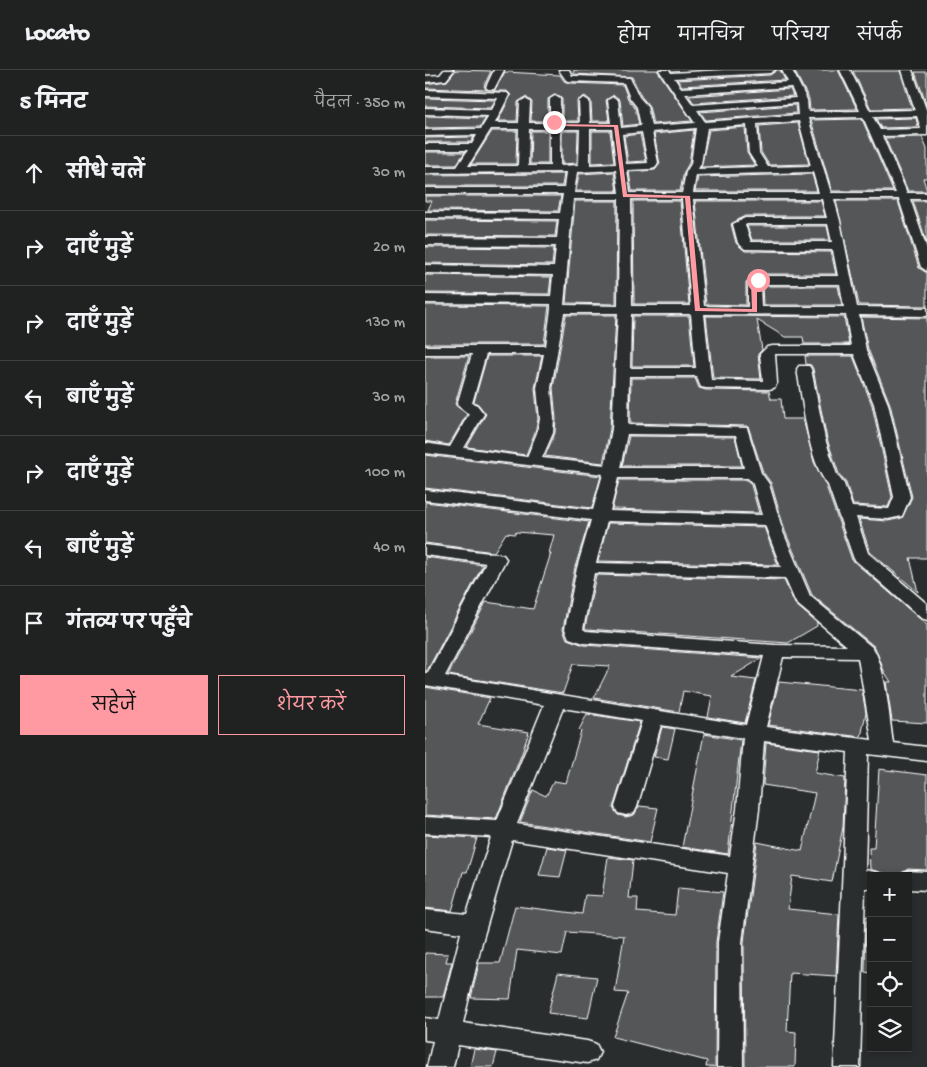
<!DOCTYPE html>
<html lang="hi">
<head>
<meta charset="utf-8">
<style>
	:root { --surface:#202222; --page:#2d2f2f; --text:#f1f3f6; --muted:#a2a4a5; --line:#3d3f40; --accent:#ff9aa2 }
	body { margin:0; font-family:"Gochi Hand","Playpen Sans Deva",sans-serif; background:var(--page); color:var(--text) }
	.controls { position:absolute; right:15px; bottom:15px; display:grid; overflow:hidden; border-radius:0px; box-shadow:0 2px 8px #0003 }
	.controls button { width:45px; height:45px; display:grid; place-items:center; padding:0; border:0; border-bottom:1px solid var(--line); background:var(--surface); color:var(--text); font:25px sans-serif }
	.stop { position:absolute; width:15px; height:15px; margin:-11px; border:4px solid #ff9aa2; border-radius:50%; background:#fff }
	.stop.end { background:#ff9aa2; border-color:#fff; box-shadow:0 1px 5px #0008 }
	.list { margin:0; padding:0; list-style:none }
	h2 { display:flex; justify-content:space-between; align-items:center; height:65px; margin:0; padding:0 20px; font-size:21px }
	h2 small { font-size:16px; font-weight:400; color:var(--muted) }
	.list li { display:grid; grid-template-columns:32px 1fr auto; gap:15px; align-items:center; box-sizing:border-box; height:75px; padding:0 20px; border-top:1px solid var(--line) }
	.list b { display:block; font-size:19px; white-space:nowrap }
	.list em { font-size:16px; font-style:normal; color:var(--muted) }
	.actions { display:flex; gap:10px; padding:15px 20px }
	.actions a { flex:1; padding:11px 0; border:1px solid var(--accent); border-radius:0px; text-align:center; font-size:18px; color:var(--accent) }
	.actions .main { background:var(--accent); color:#111 }
	.icon { flex:none; width:28px; height:28px; fill:none; stroke:currentColor; stroke-width:2; stroke-linecap:round; stroke-linejoin:round }
	.map { position:relative; flex:none; width:502px; height:997px; overflow:hidden }
	header { display:flex; align-items:center; gap:30px; box-sizing:border-box; height:70px; padding:0 25px; background:var(--surface); border-bottom:1px solid var(--line) }
	header strong { font-size:24px }
	nav { display:flex; gap:28px; margin-inline-start:auto; font-size:18px }
	main { display:flex }
	aside { flex:1; background:var(--surface) }
	.map>svg:first-child { display:block }
	.building { fill:#555758; stroke:#fff }
	.lines { fill:none; stroke-linecap:round; stroke-linejoin:round }
	.minor-casing { stroke:#fff; stroke-width:3 }
	.minor { fill:#2a2d2e; fill-rule:evenodd }
	.route { fill:#ff9aa2 }
</style>
</head>
<body>
<header>
<strong>Locato</strong>
<nav><a>होम</a><a>मानचित्र</a><a>परिचय</a><a>संपर्क</a></nav>
</header>
<main>
<aside>
<h2>5 मिनट<small>पैदल · 350 m</small></h2>
<ul class="list">
<li><svg class="icon" aria-label="ahead" viewBox="0 0 24 24"><path d="M12 20V5M6 11l6-6 6 6"/></svg><div><b>सीधे चलें</b></div><em>30 m</em></li>
<li><svg class="icon" aria-label="right" viewBox="0 0 24 24"><path d="M7 20v-9h11M14 6l5 5-5 5"/></svg><div><b>दाएँ मुड़ें</b></div><em>20 m</em></li>
<li><svg class="icon" aria-label="right" viewBox="0 0 24 24"><path d="M7 20v-9h11M14 6l5 5-5 5"/></svg><div><b>दाएँ मुड़ें</b></div><em>130 m</em></li>
<li><svg class="icon" aria-label="left" viewBox="0 0 24 24"><path d="M17 20v-9H6M10 6l-5 5 5 5"/></svg><div><b>बाएँ मुड़ें</b></div><em>30 m</em></li>
<li><svg class="icon" aria-label="right" viewBox="0 0 24 24"><path d="M7 20v-9h11M14 6l5 5-5 5"/></svg><div><b>दाएँ मुड़ें</b></div><em>100 m</em></li>
<li><svg class="icon" aria-label="left" viewBox="0 0 24 24"><path d="M17 20v-9H6M10 6l-5 5 5 5"/></svg><div><b>बाएँ मुड़ें</b></div><em>40 m</em></li>
<li><svg class="icon" aria-label="arrive" viewBox="0 0 24 24"><path d="M6 21V4h12l-3 4 3 4H6"/></svg><div><b>गंतव्य पर पहुँचे</b></div></li>
</ul>
<div class="actions"><a class="main">सहेजें</a><a>शेयर करें</a></div>
</aside>
<div class="map">
<svg width="502" height="997" viewBox="0 0 502 997">
	<rect width="100%" height="100%" fill="#2a2d2e"/>
	<filter id="ink" filterUnits="userSpaceOnUse"><feTurbulence type="fractalNoise" baseFrequency=".02" numOctaves="2"/><feDisplacementMap in="SourceGraphic" scale="10" xChannelSelector="R" yChannelSelector="G"/><feConvolveMatrix kernelMatrix="1 2 1 2 8 2 1 2 1" color-interpolation-filters="sRGB"/></filter>
	<g filter="url(#ink)">
		<path class="building" d="M31,0l35,1 -7,15 3,4 -62,-2v-4l22,-3z
			M149,0h83l35,51 -39,3 -4,-18 -8,-10 -9,-19 -59,-3z
			M352,0h3l5,10 -103,6 -5,-6 93,-5z
			M369,0h44l19,39 -47,1 -1,-11z
			M428,1h47l12,37 -41,1z
			M80,2l55,3 4,6 5,2 54,2 5,14 7,9 4,16 -16,2 -3,-26 -6,-5 -8,5 3,21h-17l-1,-20 -6,-5 -8,5 1,20h-16v-22l-6,-5 -8,5v22h-17l1,-19 -6,-5 -8,5 -1,19h-19l13,-26 -4,-4h-13z
			M490,2h12v34z
			M365,19l3,7 -99,7 -5,-7z
			M0,28l70,2 -4,8 -66,-2z
			M370,35l1,8 -90,7 -6,-8z
			M0,46l61,2 -6,9 -55,1z
			M491,48l2,9 -37,1 -5,-9z
			M437,49l31,72h-61l-21,-71z
			M373,53l11,41 -40,1 -8,-13 -2,-26z
			M320,57l2,26 8,12 -54,2 8,-37z
			M269,60l-5,33 -5,9 -4,19h-48l-3,-19 26,-2 5,-6 -6,-30z
			M67,61h25l-1,33h-45z
			M106,61h17v33h-18z
			M137,61h16l-1,32 -15,1z
			M167,61h18l4,31 -22,1z
			M215,64l6,27 -18,1 -4,-26z
			M49,67l-3,5h-46v-4z
			M497,67l5,12v29h-4l4,13h-19l-23,-53z
			M0,82h40l-9,13h-31z
			M189,102l3,19h-41l3,-17z
			M139,104l-2,12h-137v-11z
			M387,104l5,17h-122l3,-14z
			M0,126h136l-3,15 -130,-1 4,-9h-7z
			M150,131h42l-1,103 -50,-1z
			M208,131h47l9,103h-55z
			M270,131h126l4,15h-80l-14,8 5,19 9,8 86,1 5,22h-78l-12,8v23l-40,-1z
			M411,131h62l21,67 8,5v33l-68,-1z
			M488,131h14v42z
			M0,150l132,1 -2,15 -130,-1z
			M322,156h80l3,14h-78z
			M0,177l129,1 -2,17 -127,-2z
			M0,205l126,2 -2,17 -124,-1z
			M337,216h76l4,19h-79z
			M0,235l124,1 -5,38h-119z
			M141,245h50l-6,114 -7,34 -58,-7 10,-23 1,-14 -3,-31z
			M208,246h56l5,50h-62z
			M281,246l138,1 5,27h-45l-1,-7h-18l-28,-17 5,30 -4,4 3,25 -48,-1z
			M436,247l66,1v240h-17l8,34 -48,-40 -11,-33 29,2 14,-3 10,-21 -22,-93 -22,-55z
			M0,286h44l-14,48 12,10 -18,31 -24,-4z
			M62,286h55l-7,32 3,31 -3,13 -9,23 -59,-8 19,-33 -8,-10 -4,-2z
			M380,286h48l19,49 20,92 -4,10 -35,-2 -7,-22 -7,-9 -12,-35 -14,-70 -2,-4 -5,-1z
			M206,308h64l4,10 7,2 63,1 2,8h10l2,20h20l11,43 12,24 26,74 75,65v98l-35,-2 -6,-39h5l-7,-11 -9,-24 -63,-52 -27,-64 -14,-48 -8,-11 -15,-46 -118,-3z
			M204,366l106,1 7,29h-120z
			M0,385l176,21 -9,32 -167,-20z
			M194,410h128l4,5 8,28 -147,-4z
			M0,432l164,20 -14,45 -12,62 4,10 17,6 178,13 -31,19 25,3 -11,43 -37,-6 4,-21 -29,-5 -4,21 -85,-14 16,-32 -37,-2 -10,29 -115,-18 38,-73 47,7 18,-56h-2l5,-18 -38,-3 -1,2 -9,-1 -12,19 -69,-9z
			M183,453l156,4 14,38 -180,-4z
			M0,487l58,8 -56,106h-2z
			M171,505l188,5 11,24 22,19v3l-29,17 -201,-14 -2,-1z
			M354,612l83,8 4,23 -5,24 -93,-12z
			M0,617l65,11 -12,26 51,8 -7,21 -26,66 -71,-4z
			M162,644l53,8 -27,86 5,7 8,2 8,-2 5,-9 19,2 -8,34 -130,-20 13,-32 13,6 8,-15 12,2 15,-52 -2,-1z
			M237,657l13,2 -7,30 -14,-2z
			M279,664l37,6 -13,114 -46,-7z
			M341,673l54,7 -5,23 30,5 -2,49 -11,55 -40,-6 -4,33 51,5 -3,62 -46,-3 -3,58 9,1 -1,35h-50l-1,-125 13,-100 45,9 13,-58 -52,-8z
			M454,699l48,6v95l-19,-1 -10,6 -16,-2 -12,-4 -1,-21h5z
			M0,765l52,3 -10,34h-4l-11,39 -27,-3z
			M122,777l20,3 -7,27 -21,-2z
			M183,787l25,3 -4,38h9l-1,14 38,3 3,-27 45,4 -7,50 -1,125h-9l1,-6 -94,-24 15,-44 -13,-1 9,-56 -57,-4 -5,23 -45,-5 -7,49 -39,-1 8,-35h21l15,-57 67,8 3,-19 17,1z
			M441,846l5,1v56l-6,-1z
			M0,883l23,1 -2,8h6l-9,35h-18z
			M133,903l39,4 -9,41 -40,-5z
			M49,979l23,3 -4,15h-23z"/>
		<g class="lines">
			<g class="minor-casing">
				<path id="minor" d="M19,0h10l-8,10 -21,2v-6l15,-1z
					M69,0h10l-10,19h-6l-2,-2z
					M134,0h10l3,6h4l54,2 9,19 8,9 4,20 44,-3 -36,-53h10l2,3 53,-3h51l-5,3 -96,5 7,10 107,-6 -6,-12h10l15,30 1,12 52,-1 -20,-41h10l20,41 45,-1 -13,-40h10l15,42v23l-45,1 25,57h20v6h-17l17,50v22l-6,-4 -22,-68h-65l6,22 17,86 70,1v8l-68,-1 7,35 22,54 22,93 -8,19 -14,3 -32,-2 12,36 59,51v16l-6,-2 -67,-59 -26,-74c-20,-24 -25,-84 -31,-116l2,-3h10l2,3 14,70 12,36 7,9 8,23 37,2 5,-12 -20,-93 -20,-50h-79l2,29 -3,5 -5,1 -63,-1 -5,-1 -5,-11h-67l-1,49 119,3 14,45 8,11 14,48 27,64 63,52c13,20 16,70 20,95l34,4v14l-59,-7 -3,116 14,3 2,3h-10v12h-6l-5,179h-26l14,-315 -84,-11 -5,68 -17,133 1,125h-26l1,-125 10,-69 -216,-33 -30,102 -19,81 124,18 9,3 4,8 -4,8 -9,3 -129,-18 -5,22h-26l6,-26 -8,-1v-22l14,2 22,-87 -36,-5v-18l42,4 24,-77 -66,-4v-16l72,4 47,-116 -119,-20v-12h3l58,-110 -61,-8v-10l72,9 6,1 3,4 -61,117 301,49 18,-69 -180,-13 -15,-5 -4,-9 12,-61 14,-48 -166,-20v-10l168,20 10,-36 -178,-21v-10l25,4 19,-33 -12,-9 15,-51h-47v-8h121l5,-37v-5l-126,-1v-8l126,1 2,-21 -128,-2v-8l129,2 2,-21 -131,-1v-8l132,1 2,-19 -134,-1v-6l135,1 3,-19h-138v-6h139l2,-16 -141,1v-6h32l11,-17h-43v-6h47l5,-9 -52,1v-6l56,-1 8,-13 -64,-2v-6l67,2 6,-12 -73,-2v-6l82,3 2,2 -14,28h24l1,-21 5,-3 5,3 -1,21h21v-24l5,-3 5,3v24h20l-1,-22 5,-3 5,3 1,22h21l-3,-23 5,-3 5,3 3,28 20,-2 -4,-19 -7,-9 -6,-15 -55,-2 -3,-1zM366,17l5,11 -103,7 -8,-11zM372,33l1,12 -93,7 -8,-12zM492,46l4,13 -41,1 -7,-13zM438,47l33,76h-65l-23,-75zM374,51l12,45 -43,1 -9,-14 -2,-29zM322,55l2,28 9,14 -60,2 3,-5 6,-36zM271,58l-5,36 -5,8 -4,21h-52l-3,-23 24,-1 4,-1 3,-5 -6,-31zM66,59h28l-1,37h-50zM104,59h21v37h-22zM135,59h20l-1,36 -19,1zM165,59h22l4,35 -26,1zM217,62l6,31 -22,1 -4,-30zM191,100l3,23h-45l3,-21zM388,102l6,21h-126l3,-18zM148,129h46l-1,107 -54,-1zM206,129h51l9,107h-59zM268,129h129l5,19h-82l-12,6 5,19 7,6 88,1 5,26h-80l-10,6v25l-44,-1zM322,154h81l4,18h-81l-6,-17zM335,214h80l4,23h-83zM139,243h54l-6,116 -7,36 -63,-7 11,-25 1,-14 -3,-31zM206,244h60l5,54h-66zM279,244l142,1 5,31h-79l-5,1 -7,7 3,27 -52,-1zM61,284h58l-7,34 3,31 -3,14 -10,24 -63,-9 20,-34 -7,-9 -5,-2zM202,364l109,1 8,33h-124zM193,408h130l5,6 9,31 -152,-4zM182,451l158,4 16,42 -185,-4zM169,503l191,5 11,25 51,43 -72,-1 -189,-14 -3,-2zM358,587l75,1 14,82 -106,-13zM138,638l79,13 -27,86 3,6 8,2 8,-2 3,-6 24,-82 82,13 -6,71 -7,47 -213,-32z
					M483,801l19,1v18l-19,-1v-13h-9z"/>
			</g>
			<use href="#minor" class="minor"/>
		</g>
	</g>
	<path class="route" d="M129,51l2,3 62,1 9,69 63,2 10,112 52,1 -1,-25 1,-4 6,-2 3,2 -4,4v28l-62,-1 -10,-113 -62,-1 -9,-70 -60,-1 -2,-1z"/>
</svg>
<div class="controls">
<button>+</button>
<button>−</button>
<button><svg class="icon" aria-label="locate" viewBox="0 0 24 24"><circle cx="12" cy="12" r="6"/><path d="M12 2v4M12 18v4M2 12h4M18 12h4"/></svg></button>
<button><svg class="icon" aria-label="layers" viewBox="0 0 24 24"><path d="M12 4l9 5-9 5-9-5zM3 14l9 5 9-5"/></svg></button>
</div>
<div class="stop" style="left:333px;top:210px"></div>
<div class="stop end" style="left:129px;top:52px"></div>
</div>
</main>
</body>
</html>
